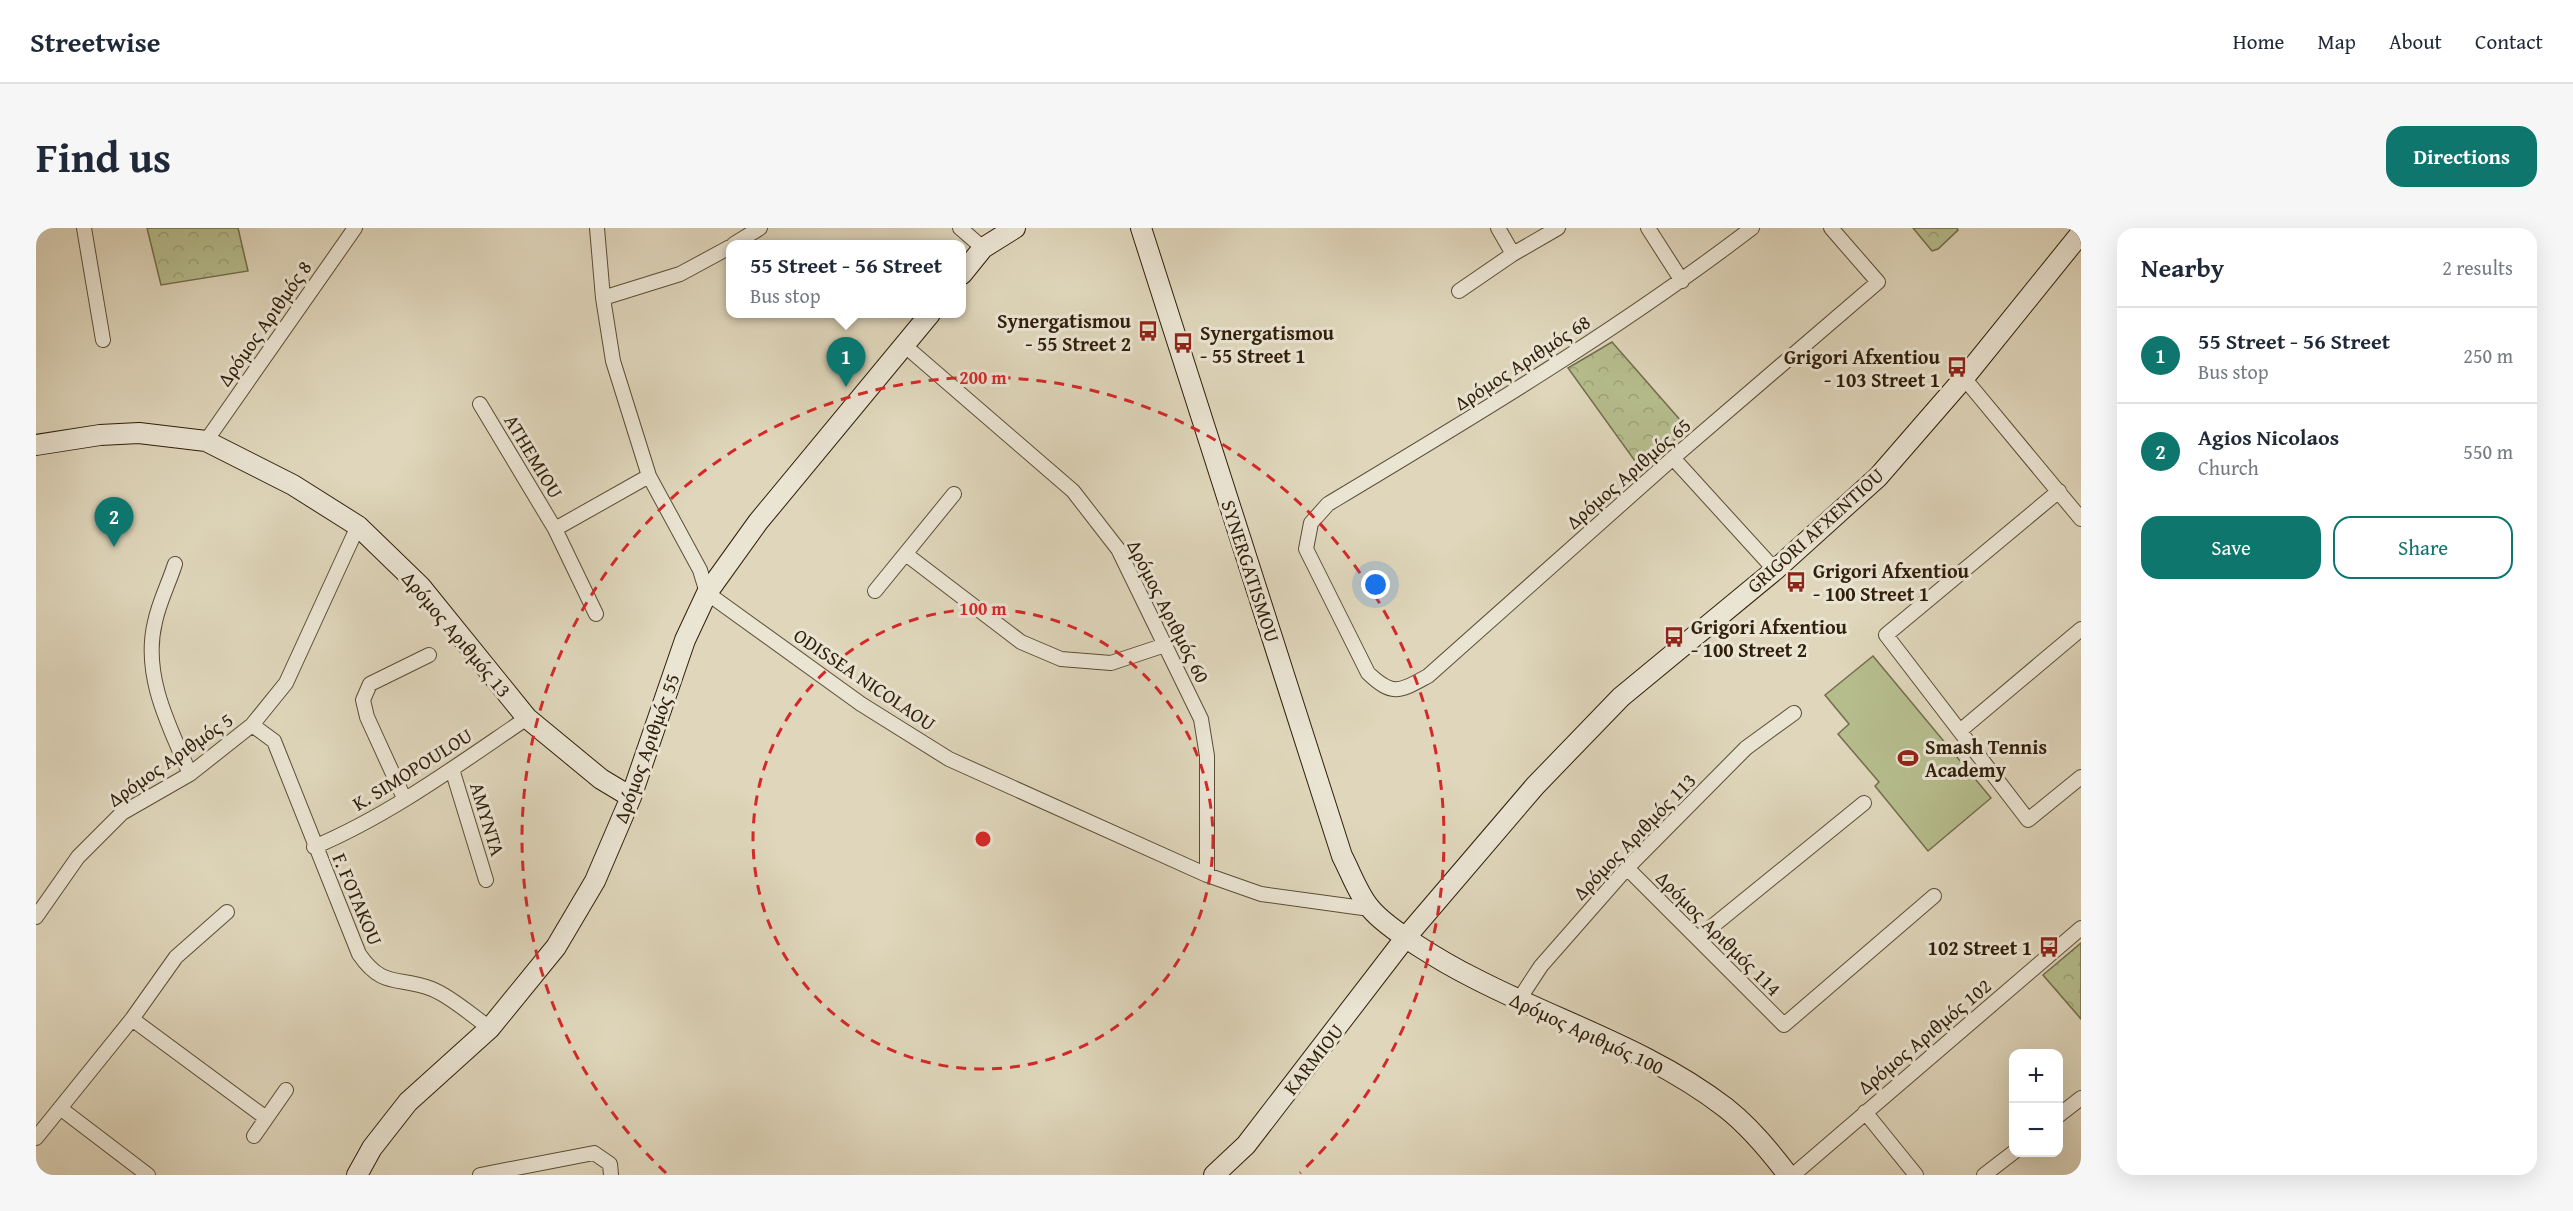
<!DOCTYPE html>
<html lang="en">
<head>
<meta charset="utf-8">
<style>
	:root { --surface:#fff; --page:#f6f6f7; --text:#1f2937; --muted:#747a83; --line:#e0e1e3; --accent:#0f766e }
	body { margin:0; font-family:"Gentium Book Plus",serif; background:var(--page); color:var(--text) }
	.controls { position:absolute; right:18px; bottom:18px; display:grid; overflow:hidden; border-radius:12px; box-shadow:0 6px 24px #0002 }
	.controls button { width:54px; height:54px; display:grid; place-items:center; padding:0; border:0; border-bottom:2px solid var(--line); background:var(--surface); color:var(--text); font:30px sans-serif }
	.you { position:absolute; left:1340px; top:357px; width:21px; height:21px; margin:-15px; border:4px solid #fff; border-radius:50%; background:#1a73e8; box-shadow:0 0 0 9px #1a73e833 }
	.badge { display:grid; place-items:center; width:39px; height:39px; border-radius:50%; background:var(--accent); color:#fff; font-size:20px; font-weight:700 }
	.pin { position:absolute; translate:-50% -50px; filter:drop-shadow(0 2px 3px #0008) }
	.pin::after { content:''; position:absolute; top:32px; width:21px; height:18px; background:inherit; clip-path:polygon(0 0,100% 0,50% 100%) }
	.popup { position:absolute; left:690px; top:12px; width:240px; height:78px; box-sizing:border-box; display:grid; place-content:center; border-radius:12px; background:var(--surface); filter:drop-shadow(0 2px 4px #0005); font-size:20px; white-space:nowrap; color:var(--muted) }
	.popup b { font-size:22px; color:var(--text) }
	.popup::after { content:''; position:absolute; left:50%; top:100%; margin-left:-12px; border:12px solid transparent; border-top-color:var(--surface) }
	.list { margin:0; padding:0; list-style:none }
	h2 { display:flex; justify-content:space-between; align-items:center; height:78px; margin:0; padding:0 24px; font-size:26px }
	h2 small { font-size:20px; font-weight:400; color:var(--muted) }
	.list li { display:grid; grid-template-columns:39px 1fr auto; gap:18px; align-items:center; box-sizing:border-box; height:96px; padding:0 24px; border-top:2px solid var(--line) }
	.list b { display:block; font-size:22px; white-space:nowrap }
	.list p { margin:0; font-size:20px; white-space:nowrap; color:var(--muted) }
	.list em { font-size:20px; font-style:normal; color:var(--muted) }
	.actions { display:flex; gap:12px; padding:18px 24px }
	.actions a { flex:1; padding:14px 0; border:2px solid var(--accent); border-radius:18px; text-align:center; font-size:21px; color:var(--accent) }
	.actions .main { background:var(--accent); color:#fff }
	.map { position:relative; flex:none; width:2045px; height:947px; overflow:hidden; border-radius:18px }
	header { display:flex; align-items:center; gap:36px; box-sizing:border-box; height:84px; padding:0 30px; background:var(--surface); border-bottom:2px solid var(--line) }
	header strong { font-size:28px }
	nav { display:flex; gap:33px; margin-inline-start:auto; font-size:21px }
	.intro { display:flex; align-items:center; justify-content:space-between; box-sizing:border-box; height:144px; padding:0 36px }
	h1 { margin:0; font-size:42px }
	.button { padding:15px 27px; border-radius:18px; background:var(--accent); color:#fff; font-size:21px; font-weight:700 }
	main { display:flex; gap:36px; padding:0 36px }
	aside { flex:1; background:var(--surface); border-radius:18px; box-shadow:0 6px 24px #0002 }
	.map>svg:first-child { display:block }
	.green { fill:#b6bd8d; stroke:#736e4c; stroke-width:1.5 }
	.park { fill:url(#park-crowns); stroke:#736e4c; stroke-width:1.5 }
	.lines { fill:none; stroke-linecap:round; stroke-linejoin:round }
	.street-casing { stroke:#5c4d36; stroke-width:16 }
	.secondary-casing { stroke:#301f0a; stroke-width:22 }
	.street { stroke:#eae4d3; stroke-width:14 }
	.secondary { stroke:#eae4d3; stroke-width:20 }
	.ring { fill:none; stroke:#d62828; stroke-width:3; stroke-dasharray:10 8 }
	.labels { text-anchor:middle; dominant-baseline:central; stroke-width:6; stroke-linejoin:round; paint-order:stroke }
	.poi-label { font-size:20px; font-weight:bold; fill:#301f0a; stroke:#eae4d3; text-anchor:start }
	.street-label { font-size:20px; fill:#301f0a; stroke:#eae4d3 }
	.centre { fill:#d62828; stroke:#eae4d3; stroke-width:3 }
	.ring-label { font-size:18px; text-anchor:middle; font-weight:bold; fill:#d62828; stroke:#eae4d3; stroke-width:6; stroke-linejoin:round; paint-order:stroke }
</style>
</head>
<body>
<header>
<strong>Streetwise</strong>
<nav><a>Home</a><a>Map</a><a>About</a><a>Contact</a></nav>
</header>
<div class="intro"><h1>Find us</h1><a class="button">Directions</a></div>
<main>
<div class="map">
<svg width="2045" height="947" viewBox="0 0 2045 947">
	<defs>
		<pattern id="park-crowns" width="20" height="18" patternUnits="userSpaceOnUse" patternTransform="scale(1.5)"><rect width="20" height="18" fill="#b6bd8d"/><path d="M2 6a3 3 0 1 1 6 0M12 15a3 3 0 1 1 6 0" fill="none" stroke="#9da278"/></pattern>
	</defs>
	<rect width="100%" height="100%" fill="#dfd6bb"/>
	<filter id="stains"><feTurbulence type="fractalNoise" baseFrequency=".00333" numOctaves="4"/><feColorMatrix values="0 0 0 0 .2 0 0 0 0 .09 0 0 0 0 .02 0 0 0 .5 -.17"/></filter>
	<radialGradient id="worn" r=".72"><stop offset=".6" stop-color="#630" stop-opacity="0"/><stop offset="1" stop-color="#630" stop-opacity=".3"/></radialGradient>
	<path class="green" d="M1837,428l118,142 -63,53 -53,-65 4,-4 -41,-48 11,-10 -24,-29z"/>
	<path class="park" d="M111,0h91l10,43 -87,14z
		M1877,0h44l1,2 -20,19 -6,2z
		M1576,114l76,87 -48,39 -72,-100z
		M2045,715v76l-38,-44z"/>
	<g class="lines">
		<g class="street-casing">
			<path id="street" d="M48,0l19,112
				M561,0l6,70 10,63 36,115 51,94 7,23 154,111 88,55 258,116 54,19 109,15
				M924,0l23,20
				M1462,0l15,26
				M1612,0l34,53
				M1716,0c-135,103 -279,189 -424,276l-17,19 -5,26 62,124c25,24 32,18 60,3l245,-218 205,-176 -47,-54
				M698,16l26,-16
				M1423,63l54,-37 45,-26
				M567,70l77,-24 50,-27
				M868,117l169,146 45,58 83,170 6,37v119
				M1928,150l117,141
				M444,176l75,125 41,85
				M170,213l149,-213
				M1637,230l102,112
				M2023,263l-173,144 142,185 53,-43
				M519,301l94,-53
				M871,327l114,87 40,17 50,4 54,-18
				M139,336c-6,19 -16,38 -20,58 -13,53 14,104 35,152
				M839,363l79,-97
				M216,497l22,16 85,213c24,35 39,22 73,35 20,8 40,27 58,39
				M1925,502l120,-101
				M416,541l34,111
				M368,570l-37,-81 -4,-17 7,-16 59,-29
				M278,619c76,-32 145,-83 213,-129
				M1591,640l157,157 150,-129
				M0,689l42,-60 44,-44 68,-39 62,-49 34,-42 72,-157
				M1662,710l166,-135
				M1482,773l23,-35 86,-98 119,-120 48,-35
				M96,791l134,99
				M24,880l88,67
				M1829,884l51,63
				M2022,888l23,-18
				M218,908l32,-46
				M0,910l96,-119 44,-62 51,-45
				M444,947l114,-22 16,11 1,11
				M1757,947l288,-247
				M1948,947l30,-23"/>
		</g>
		<g class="secondary-casing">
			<path id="secondary" d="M1105,0l201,628c9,17 16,38 28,52 18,22 76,56 102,69 84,44 178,72 254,131 24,19 44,43 62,67
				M926,46l21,-26 32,-20
				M0,217l64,-10 39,-2 67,8 87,44 65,41 63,61 106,131 74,61 30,18
				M321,947l15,-27 36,-46 82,-74 66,-81 39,-66 36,-84 54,-157 22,-47 51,-71 172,-208
				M1178,947l32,-30 160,-208 129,-151 86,-89 154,-127 103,-93 86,-99 117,-145"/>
		</g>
		<use href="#street" class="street"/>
		<use href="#secondary" class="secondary"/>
	</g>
	<g class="ring">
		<circle cx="947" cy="611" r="230"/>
		<path d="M630 945A461 461 0 1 1 1264 945"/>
	</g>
	<defs>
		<g id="bus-bare" transform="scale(1.62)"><path d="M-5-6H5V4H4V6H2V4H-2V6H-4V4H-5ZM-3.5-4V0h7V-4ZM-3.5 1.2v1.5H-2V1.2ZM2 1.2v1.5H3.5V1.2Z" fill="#8f2418" stroke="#eae4d3" stroke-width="2.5" paint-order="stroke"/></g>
		<g id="stadium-bare" transform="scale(1.62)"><path d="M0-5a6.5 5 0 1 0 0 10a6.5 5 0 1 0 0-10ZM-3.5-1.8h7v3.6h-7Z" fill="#8f2418" stroke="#eae4d3" stroke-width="2.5" paint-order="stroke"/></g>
	</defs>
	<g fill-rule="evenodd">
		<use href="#bus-bare" x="1112" y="103"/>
		<use href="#bus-bare" x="1147" y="115"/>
		<use href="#bus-bare" x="1921" y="139"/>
		<use href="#bus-bare" x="1760" y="354"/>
		<use href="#bus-bare" x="1638" y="409"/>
		<use href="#stadium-bare" x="1872" y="530"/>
		<use href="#bus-bare" x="2013" y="719"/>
	</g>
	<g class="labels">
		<g class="poi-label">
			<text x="1095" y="92" text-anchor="end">Synergatismou<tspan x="1095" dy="23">- 55 Street 2</tspan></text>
			<text x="1164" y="104">Synergatismou<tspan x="1164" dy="23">- 55 Street 1</tspan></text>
			<text x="1904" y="128" text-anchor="end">Grigori Afxentiou<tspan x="1904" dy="23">- 103 Street 1</tspan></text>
			<text x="1777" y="342">Grigori Afxentiou<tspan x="1777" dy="23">- 100 Street 1</tspan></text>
			<text x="1655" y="398">Grigori Afxentiou<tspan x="1655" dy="23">- 100 Street 2</tspan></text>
			<text x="1889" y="518">Smash Tennis<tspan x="1889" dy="23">Academy</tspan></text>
			<text x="1996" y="719" text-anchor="end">102 Street 1</text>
		</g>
		<g class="street-label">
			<text transform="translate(228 95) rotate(-55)">Δρόμος Αριθμός 8</text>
			<text transform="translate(1486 134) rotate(-33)">Δρόμος Αριθμός 68</text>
			<text transform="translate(498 228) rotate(59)">ATHEMIOU</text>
			<text transform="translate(1592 245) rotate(-41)">Δρόμος Αριθμός 65</text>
			<text transform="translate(1779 302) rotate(-42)">GRIGORI AFXENTIOU</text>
			<text transform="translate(1215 343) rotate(72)">SYNERGATISMOU</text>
			<text transform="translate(1133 383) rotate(63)">Δρόμος Αριθμός 60</text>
			<text transform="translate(421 406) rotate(50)">Δρόμος Αριθμός 13</text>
			<text transform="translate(829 451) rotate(34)">ODISSEA NICOLAOU</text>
			<text transform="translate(610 520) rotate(-70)">Δρόμος Αριθμός 55</text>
			<text transform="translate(134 531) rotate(-35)">Δρόμος Αριθμός 5</text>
			<text transform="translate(376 541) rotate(-32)">K. SIMOPOULOU</text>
			<text transform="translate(452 591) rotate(73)">AMYNTA</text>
			<text transform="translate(1598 608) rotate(-46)">Δρόμος Αριθμός 113</text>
			<text transform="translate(322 671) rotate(67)">F. FOTAKOU</text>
			<text transform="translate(1683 705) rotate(45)">Δρόμος Αριθμός 114</text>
			<text transform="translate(1551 805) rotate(25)">Δρόμος Αριθμός 100</text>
			<text transform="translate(1888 808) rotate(-40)">Δρόμος Αριθμός 102</text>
			<text transform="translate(1277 831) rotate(-52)">KARMIOU</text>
		</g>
	</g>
	<circle cx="947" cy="611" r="9" class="centre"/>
	<g class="ring-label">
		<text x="947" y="156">200 m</text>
		<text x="947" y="387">100 m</text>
	</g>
	<rect width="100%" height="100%" filter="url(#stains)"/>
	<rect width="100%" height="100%" fill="url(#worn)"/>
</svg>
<div class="controls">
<button>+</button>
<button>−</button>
</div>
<div class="you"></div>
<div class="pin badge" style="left:810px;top:159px">1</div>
<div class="popup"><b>55 Street - 56 Street</b>Bus stop</div>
<div class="pin badge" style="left:78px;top:319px">2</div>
</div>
<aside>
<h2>Nearby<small>2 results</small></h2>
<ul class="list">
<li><span class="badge">1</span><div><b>55 Street - 56 Street</b><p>Bus stop</p></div><em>250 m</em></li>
<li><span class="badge">2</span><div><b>Agios Nicolaos</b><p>Church</p></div><em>550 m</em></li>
</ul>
<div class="actions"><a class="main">Save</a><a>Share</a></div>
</aside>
</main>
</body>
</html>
